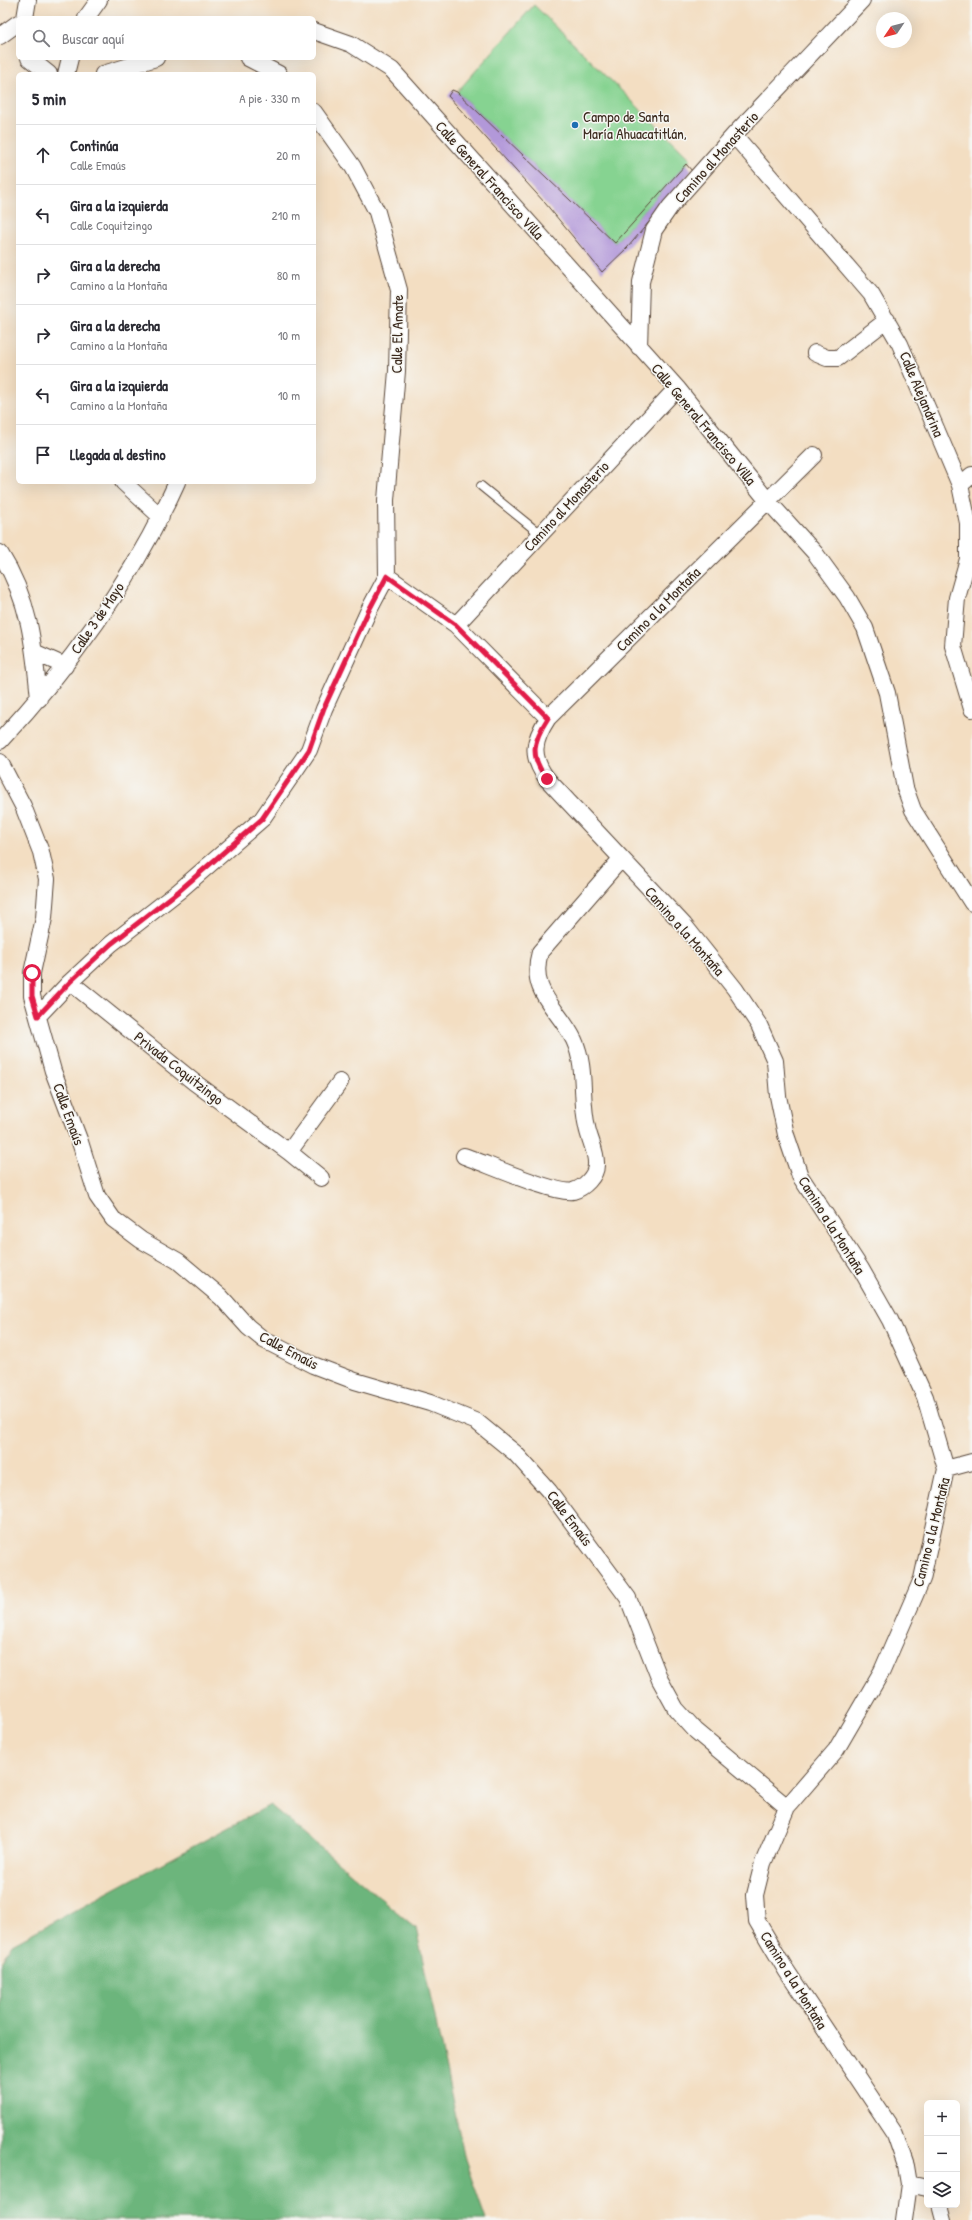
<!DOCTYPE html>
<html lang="es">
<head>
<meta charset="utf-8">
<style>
	:root { --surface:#fff; --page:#f2f2f3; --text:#2b2b33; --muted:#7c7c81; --line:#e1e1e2 }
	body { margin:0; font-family:"Patrick Hand",sans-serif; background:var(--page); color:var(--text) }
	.controls { position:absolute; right:12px; bottom:12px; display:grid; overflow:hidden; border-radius:6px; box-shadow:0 4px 16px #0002 }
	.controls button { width:36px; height:36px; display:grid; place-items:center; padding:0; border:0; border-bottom:1px solid var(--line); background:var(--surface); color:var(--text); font:20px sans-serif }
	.compass { position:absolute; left:876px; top:12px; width:36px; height:36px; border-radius:50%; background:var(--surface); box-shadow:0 4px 16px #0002; rotate:235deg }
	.stop { position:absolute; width:12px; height:12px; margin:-9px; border:3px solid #e11d48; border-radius:50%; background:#fff }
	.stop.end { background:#e11d48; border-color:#fff; box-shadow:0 1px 4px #0008 }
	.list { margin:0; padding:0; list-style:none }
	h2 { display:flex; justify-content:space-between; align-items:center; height:52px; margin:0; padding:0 16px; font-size:17px }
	h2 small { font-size:13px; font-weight:400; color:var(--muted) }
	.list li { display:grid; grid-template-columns:26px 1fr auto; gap:12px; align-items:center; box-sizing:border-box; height:60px; padding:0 16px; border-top:1px solid var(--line) }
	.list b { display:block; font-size:15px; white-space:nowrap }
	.list p { margin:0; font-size:13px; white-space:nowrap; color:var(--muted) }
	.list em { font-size:13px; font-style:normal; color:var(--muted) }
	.icon { flex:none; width:22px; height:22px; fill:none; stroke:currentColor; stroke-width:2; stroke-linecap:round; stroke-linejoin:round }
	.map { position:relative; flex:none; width:972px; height:2220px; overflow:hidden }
	.search { position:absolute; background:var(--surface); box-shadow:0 4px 16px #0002; left:16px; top:16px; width:300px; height:44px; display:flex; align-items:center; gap:10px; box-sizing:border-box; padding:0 14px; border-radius:6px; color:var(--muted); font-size:15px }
	.panel { position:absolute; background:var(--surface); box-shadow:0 4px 16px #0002; left:16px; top:72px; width:300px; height:412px; border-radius:6px }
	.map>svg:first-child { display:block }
	.green { fill:#86d391; stroke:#607e58 }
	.forest { fill:#6cb57b; stroke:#54704c }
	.building { fill:#b298d9 }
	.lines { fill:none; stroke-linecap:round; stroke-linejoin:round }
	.lane-casing { stroke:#574537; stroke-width:10 }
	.street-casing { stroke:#574537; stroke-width:18 }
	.lane { stroke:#fff; stroke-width:8 }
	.street { stroke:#fff; stroke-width:16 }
	.route { stroke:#e11d48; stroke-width:5 }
	.poi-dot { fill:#1f6fb2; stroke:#f6f6f2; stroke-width:1.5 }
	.labels { text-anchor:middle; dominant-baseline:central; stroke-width:3; stroke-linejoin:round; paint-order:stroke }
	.poi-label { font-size:15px; fill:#3b2a1e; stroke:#f6f6f2; text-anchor:start }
	.street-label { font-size:15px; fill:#3b2a1e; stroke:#f6f6f2 }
</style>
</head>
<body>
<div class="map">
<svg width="972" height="2220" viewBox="0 0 972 2220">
	<rect width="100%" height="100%" fill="#f6f6f2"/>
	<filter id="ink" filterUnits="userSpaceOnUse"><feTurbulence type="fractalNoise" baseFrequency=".025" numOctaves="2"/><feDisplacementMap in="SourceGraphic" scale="8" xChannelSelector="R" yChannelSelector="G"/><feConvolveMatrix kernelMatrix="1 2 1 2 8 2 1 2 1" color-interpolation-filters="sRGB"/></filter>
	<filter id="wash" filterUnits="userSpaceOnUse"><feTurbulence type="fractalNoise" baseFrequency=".012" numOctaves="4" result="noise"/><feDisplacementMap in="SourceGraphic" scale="16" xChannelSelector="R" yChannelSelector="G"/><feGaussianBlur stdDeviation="0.9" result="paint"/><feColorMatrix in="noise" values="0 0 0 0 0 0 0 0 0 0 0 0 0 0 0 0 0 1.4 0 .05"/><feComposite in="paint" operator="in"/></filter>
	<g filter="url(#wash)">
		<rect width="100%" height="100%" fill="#f3dec2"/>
		<path class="green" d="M534,5l157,154 -76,84 -158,-151z"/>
		<path class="forest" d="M270,1805l146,123 49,232 21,60h-486v-256l12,-20z"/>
		<g id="blocks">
			<path class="building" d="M452,90l5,2 158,151 71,-79 6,7 -64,76 -26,25 -57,-69 -97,-107z"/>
		</g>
	</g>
	<g filter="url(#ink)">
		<use href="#blocks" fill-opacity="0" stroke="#574537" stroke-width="1"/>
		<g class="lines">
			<g class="lane-casing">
				<path id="lane" d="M481,486l59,48"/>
			</g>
			<g class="street-casing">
				<path id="street" d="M25,18l3,-18
					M86,18l13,-18
					M314,31l37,13 41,26 285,318 90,112 48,53 32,44 18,31 22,65 18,95 8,22 59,93
					M0,36l18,-13
					M29,58l20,16
					M248,58l31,16
					M66,74l4,-16
					M103,74l53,-16
					M734,135l137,159 29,50 60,141 8,38v36l-11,39 -4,48 19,63
					M639,347l2,-65 13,-52 16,-23 64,-72 128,-135
					M815,353l12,5h11l49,-38
					M814,455l-266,263c-15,23 -18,38 -1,61l137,146 51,64 24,36 16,36 3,35 8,39 14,41 61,93 29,51 35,77 21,72 -24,110 -40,92 -46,79 -49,57 -24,56 -8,32 2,26 29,49 109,164 11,32 3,18 -5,36
					M123,482l38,35
					M960,485l12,-10
					M0,553c30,47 34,93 39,146
					M387,576l69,49 92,93
					M456,625l221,-237
					M34,652l31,14
					M0,741c71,-76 134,-164 177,-259
					M0,762l23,44 18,46 6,27 -3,39 -12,55v23l21,75 27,71 17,54 16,23 28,21 37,21 43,36 27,30 16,13 49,25 42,16 75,22 47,19 38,31 34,38 79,107 32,82 16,29 20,22 91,76
					M70,982l124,100 95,70 32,26
					M38,1016l32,-34 41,-38 68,-53 83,-72 47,-69 15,-41 44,-97 19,-36 -1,-76 11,-129 2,-81 -22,-78 -24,-45 -39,-55
					M289,1152l51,-70
					M464,1156c21,7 92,39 109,35 11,-3 23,-15 23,-26 1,-13 -7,-26 -9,-38 -7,-28 0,-59 -13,-87 -16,-33 -46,-47 -34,-88l81,-93
					M946,1469l26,-7
					M909,2184l18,4
					M940,2205l4,15"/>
			</g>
			<use href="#lane" class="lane"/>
			<use href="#street" class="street"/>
		</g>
	</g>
	<g class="lines" filter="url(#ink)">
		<path class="route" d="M32,973v23l6,20 32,-34 41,-38 68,-53 83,-72 47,-69 15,-42 44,-96 19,-36 69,49 92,93c-15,23 -19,38 -1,61"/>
	</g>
	<circle class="poi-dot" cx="575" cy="125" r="4"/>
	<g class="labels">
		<g class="poi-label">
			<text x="583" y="116">Campo de Santa<tspan x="583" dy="17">María Ahuacatitlán,</tspan></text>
		</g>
		<g class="street-label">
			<text transform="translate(716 157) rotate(-48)">Camino al Monasterio</text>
			<text transform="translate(490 180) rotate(48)">Calle General Francisco Villa</text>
			<text transform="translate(397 334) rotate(-89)">Calle El Amate</text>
			<text transform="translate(922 394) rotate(67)">Calle Alejandrina</text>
			<text transform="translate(704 424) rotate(50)">Calle General Francisco Villa</text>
			<text transform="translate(566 506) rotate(-47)">Camino al Monasterio</text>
			<text transform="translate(658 609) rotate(-45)">Camino a la Montaña</text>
			<text transform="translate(97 618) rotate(-56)">Calle 3 de Mayo</text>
			<text transform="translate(685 931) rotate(49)">Camino a la Montaña</text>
			<text transform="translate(179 1068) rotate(38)">Privada Coquitzingo</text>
			<text transform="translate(69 1114) rotate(70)">Calle Emaús</text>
			<text transform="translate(832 1225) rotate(58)">Camino a la Montaña</text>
			<text transform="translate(289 1350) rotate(28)">Calle Emaús</text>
			<text transform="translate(570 1518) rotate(53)">Calle Emaús</text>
			<text transform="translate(931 1532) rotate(-76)">Camino a la Montaña</text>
			<text transform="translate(794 1980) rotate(58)">Camino a la Montaña</text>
		</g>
	</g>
</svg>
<div class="controls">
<button>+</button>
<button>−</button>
<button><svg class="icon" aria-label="layers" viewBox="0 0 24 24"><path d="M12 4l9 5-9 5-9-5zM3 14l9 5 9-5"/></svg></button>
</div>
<svg class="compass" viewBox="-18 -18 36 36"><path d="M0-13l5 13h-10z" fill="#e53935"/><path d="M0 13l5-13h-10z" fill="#7c7c81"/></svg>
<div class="stop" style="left:32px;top:973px"></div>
<div class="stop end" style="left:547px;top:779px"></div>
<div class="search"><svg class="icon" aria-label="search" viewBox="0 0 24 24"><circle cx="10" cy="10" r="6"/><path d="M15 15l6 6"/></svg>Buscar aquí</div>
<section class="panel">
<h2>5 min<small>A pie · 330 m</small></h2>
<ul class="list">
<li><svg class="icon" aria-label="ahead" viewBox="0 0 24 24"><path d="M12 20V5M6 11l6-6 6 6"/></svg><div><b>Continúa</b><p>Calle Emaús</p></div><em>20 m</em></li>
<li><svg class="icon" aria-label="left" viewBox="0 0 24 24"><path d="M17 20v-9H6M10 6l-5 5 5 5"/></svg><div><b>Gira a la izquierda</b><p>Calle Coquitzingo</p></div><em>210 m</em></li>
<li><svg class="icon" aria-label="right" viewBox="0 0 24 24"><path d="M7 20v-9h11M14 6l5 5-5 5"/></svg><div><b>Gira a la derecha</b><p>Camino a la Montaña</p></div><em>80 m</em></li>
<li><svg class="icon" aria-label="right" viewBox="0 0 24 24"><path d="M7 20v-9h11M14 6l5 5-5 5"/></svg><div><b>Gira a la derecha</b><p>Camino a la Montaña</p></div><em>10 m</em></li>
<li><svg class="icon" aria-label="left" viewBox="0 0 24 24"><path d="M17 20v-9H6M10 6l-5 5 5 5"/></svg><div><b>Gira a la izquierda</b><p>Camino a la Montaña</p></div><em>10 m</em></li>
<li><svg class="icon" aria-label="arrive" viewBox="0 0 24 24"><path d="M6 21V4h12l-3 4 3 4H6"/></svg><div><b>Llegada al destino</b></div></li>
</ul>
</section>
</div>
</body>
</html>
